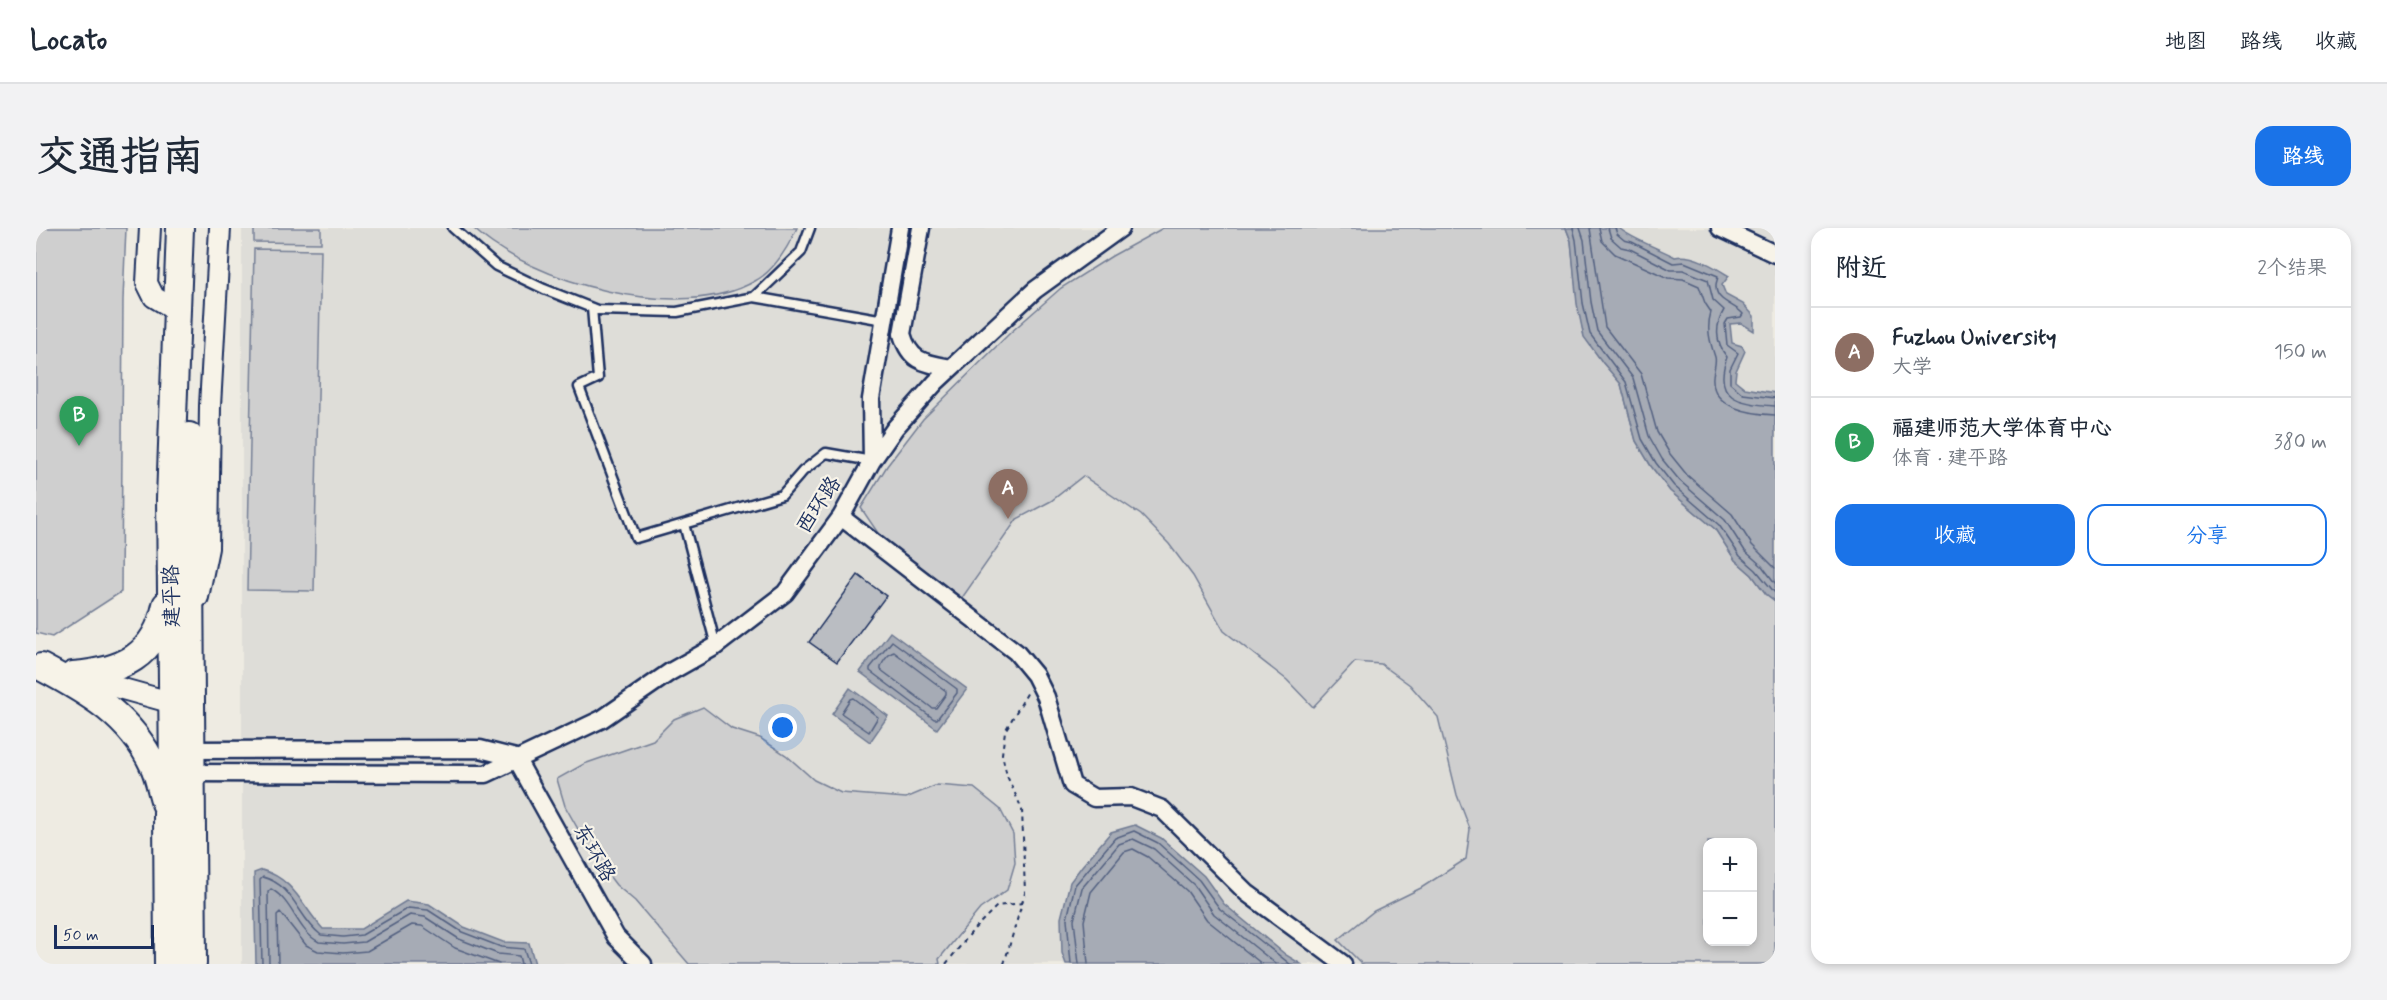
<!DOCTYPE html>
<html lang="zh">
<head>
<meta charset="utf-8">
<style>
	:root { --surface:#fff; --page:#f2f2f3; --text:#1f2937; --muted:#747a83; --line:#e0e1e3; --accent:#1a73e8 }
	body { margin:0; font-family:Mynerve,"LXGW WenKai TC",sans-serif; background:var(--page); color:var(--text) }
	.controls { position:absolute; right:18px; bottom:18px; display:grid; overflow:hidden; border-radius:12px; box-shadow:0 3px 9px #0003 }
	.controls button { width:54px; height:54px; display:grid; place-items:center; padding:0; border:0; border-bottom:2px solid var(--line); background:var(--surface); color:var(--text); font:30px sans-serif }
	.scale { position:absolute; left:18px; bottom:15px; width:100px; box-sizing:border-box; padding-left:6px; border:3px solid #1b2f5e; border-top:0; font-size:16px; line-height:21px; white-space:nowrap; color:#1b2f5e; -webkit-text-stroke:4px #f7f3e8; paint-order:stroke }
	.you { position:absolute; left:747px; top:500px; width:21px; height:21px; margin:-15px; border:4px solid #fff; border-radius:50%; background:#1a73e8; box-shadow:0 0 0 9px #1a73e833 }
	.badge { display:grid; place-items:center; width:39px; height:39px; border-radius:50%; background:var(--accent); color:#fff; font-size:20px; font-weight:700 }
	.pin { position:absolute; translate:-50% -50px; filter:drop-shadow(0 2px 3px #0008) }
	.pin::after { content:''; position:absolute; top:32px; width:21px; height:18px; background:inherit; clip-path:polygon(0 0,100% 0,50% 100%) }
	.list { margin:0; padding:0; list-style:none }
	h2 { display:flex; justify-content:space-between; align-items:center; height:78px; margin:0; padding:0 24px; font-size:26px }
	h2 small { font-size:20px; font-weight:400; color:var(--muted) }
	.list li { display:grid; grid-template-columns:39px 1fr auto; gap:18px; align-items:center; box-sizing:border-box; height:90px; padding:0 24px; border-top:2px solid var(--line) }
	.list b { display:block; font-size:22px; white-space:nowrap }
	.list p { margin:0; font-size:20px; white-space:nowrap; color:var(--muted) }
	.list em { font-size:20px; font-style:normal; color:var(--muted) }
	.actions { display:flex; gap:12px; padding:18px 24px }
	.actions a { flex:1; padding:14px 0; border:2px solid var(--accent); border-radius:18px; text-align:center; font-size:21px; color:var(--accent) }
	.actions .main { background:var(--accent); color:#fff }
	.map { position:relative; flex:none; width:1739px; height:736px; overflow:hidden; border-radius:18px }
	header { display:flex; align-items:center; gap:36px; box-sizing:border-box; height:84px; padding:0 30px; background:var(--surface); border-bottom:2px solid var(--line) }
	header strong { font-size:28px }
	nav { display:flex; gap:33px; margin-inline-start:auto; font-size:21px }
	.intro { display:flex; align-items:center; justify-content:space-between; box-sizing:border-box; height:144px; padding:0 36px }
	h1 { margin:0; font-size:42px }
	.button { padding:15px 27px; border-radius:18px; background:var(--accent); color:#fff; font-size:21px; font-weight:700 }
	main { display:flex; gap:36px; padding:0 36px }
	aside { flex:1; background:var(--surface); border-radius:18px; box-shadow:0 3px 9px #0003 }
	.map>svg:first-child { display:block }
	.built { fill:#deddd8; fill-rule:evenodd }
	.green { fill:#cfcfcf; stroke:#757f96; stroke-width:1.5; fill-rule:evenodd }
	.water { fill:#a6abb5; stroke:#6e7992; stroke-width:1.5 }
	.lines { fill:none; stroke-linecap:round; stroke-linejoin:round }
	.shore { stroke:#536181; stroke-width:1.5 }
	.building { fill:#babdc2; stroke:#1b2f5e; stroke-width:1.5 }
	.service-casing { stroke:#1b2f5e; stroke-width:13 }
	.minor-casing { stroke:#1b2f5e; stroke-width:21 }
	.tertiary-casing { stroke:#1b2f5e; stroke-width:24 }
	.primary-casing { stroke:#1b2f5e; stroke-width:30 }
	.path { stroke:#1b2f5e; stroke-width:2; stroke-dasharray:4.5 4.5; stroke-linecap:butt }
	.service { stroke:#f7f3e8; stroke-width:8 }
	.minor { stroke:#f7f3e8; stroke-width:16 }
	.tertiary { stroke:#f7f3e8; stroke-width:20 }
	.primary { stroke:#f7f3e8; stroke-width:26 }
	.labels { text-anchor:middle; dominant-baseline:central; stroke-width:4.5; stroke-linejoin:round; paint-order:stroke }
	.street-label { font-size:21px; fill:#1b2f5e; stroke:#f7f3e8 }
</style>
</head>
<body>
<header>
<strong>Locato</strong>
<nav><a>地图</a><a>路线</a><a>收藏</a></nav>
</header>
<div class="intro"><h1>交通指南</h1><a class="button">路线</a></div>
<main>
<div class="map">
<svg width="1739" height="736" viewBox="0 0 1739 736">
	<rect width="100%" height="100%" fill="#eeebe2"/>
	<filter id="ink" filterUnits="userSpaceOnUse"><feTurbulence type="fractalNoise" baseFrequency=".0167" numOctaves="2"/><feDisplacementMap in="SourceGraphic" scale="12" xChannelSelector="R" yChannelSelector="G"/><feConvolveMatrix kernelMatrix="1 2 1 2 8 2 1 2 1" color-interpolation-filters="sRGB"/></filter>
	<g filter="url(#ink)">
		<path class="built" d="M206,0h1533v736h-1533zM1672,614h44v100h-44z"/>
		<path class="green" d="M0,0h90l-3,72 -2,292 -69,45 -16,-4z
			M218,0h67v15l-67,-1z
			M437,0h324c-9,19 -23,43 -42,53 -74,43 -223,2 -282,-53z
			M1127,0h403l5,13 6,58 7,37 19,27 18,21 15,57 15,25 19,25 45,38 20,31 17,15 14,19 9,7v363h-413l-24,-24 36,-29 47,-23 45,-29 4,-30 -13,-34 -19,-78 -28,-32 -29,-21 -26,-2 -42,45 -26,-27 -63,-49 -31,-55 -24,-32 -28,-29 -58,-39 -32,25 -34,18 -55,79 -82,-62 -19,-28 26,-42 36,-47 87,-86 51,-45 51,-32zM1672,614h44v100h-44z
			M218,21l67,1 -7,341 -67,-1z
			M667,479l29,22 28,9 26,17 28,25 27,13 65,5 31,-13 37,3 26,21 13,25 2,29 -8,27 -27,19 -41,50 1,5h-251l-54,-63 -19,-16 -25,-33 -26,-46 -8,-27 27,-15 69,-24 21,-21z"/>
		<path class="water" d="M1530,0h53c11,10 41,21 56,29 17,-4 40,10 54,19l-7,9 4,10 17,9 11,12v15l-13,-8 -11,1 2,19 10,3 3,5 -9,20 -1,9 10,8 30,5v208l-9,-7 -14,-19 -17,-15 -20,-31 -45,-38 -19,-25 -15,-25 -15,-57 -18,-21 -19,-26 -7,-33 -6,-63z
			M854,404l77,57 -30,40 -77,-57z
			M814,460l38,28 -18,26 -38,-28z
			M1099,597l26,13 43,38 20,28 62,51 15,9h-235l-4,-11 -1,-35 9,-36 12,-16 29,-34z
			M226,642c32,9 40,36 61,59h38l45,-28 23,3 35,23 39,15 26,1 6,21h-279l-2,-91z"/>
		<g class="lines">
			<path class="shore" d="M1537,0l3,12 7,63 7,31 36,48 16,57 14,24 18,23 45,39 21,31 16,14 19,23
				M1544,0l4,12 7,62 6,29 36,47 16,58 13,23 18,22 45,39 20,31 17,15 13,17
				M1554,0l15,99 36,47 16,58 13,22 17,21 45,39 20,31 23,23
				M1563,0l3,13 13,13 53,24 15,1 16,7 6,17 6,9c-5,17 -1,30 4,45 2,6 -3,16 -2,23 0,29 40,34 62,35
				M1572,0l3,10 10,9 9,2 41,21h12l25,10 5,20 11,10c-9,15 -9,33 3,47 -15,42 13,47 48,49
				M1579,0l2,6 7,6 8,2 41,21 11,-1 34,14c0,3 -2,6 -2,9 -1,17 19,19 27,29l-2,3 -13,2 -3,5 2,21 11,8 -8,16v14l13,11 32,4
				M856,413l65,48v4l-20,26h-3l-64,-48v-3z
				M858,424l52,39v3l-10,14h-4l-51,-38c-1,-6 8,-17 13,-18z
				M817,470l25,19 -9,15 -28,-19 9,-14z
				M226,736l-2,-84 3,-3c31,8 35,41 58,58l22,2 19,-2 46,-27 20,2 34,22 39,15 23,2 5,15
				M233,736l-1,-72 3,-3c22,12 26,42 48,53l24,2 21,-2 46,-27 15,2 34,22 39,15 21,2 2,8
				M242,736l-1,-49 3,-3 26,33 12,6 25,2 24,-2 45,-26 10,1 33,22 44,16
				M1035,736l-4,-45 8,-34 40,-47 19,-7 24,12 41,37 21,29 70,55
				M1043,736l-5,-44 8,-32 37,-44 14,-5 21,10 40,36 20,29 62,50
				M1052,736l-4,-43 7,-29 33,-40 9,-3 15,8 39,34 20,29 55,44"/>
		</g>
		<path class="building" d="M822,347l28,21 -49,66 -28,-20z"/>
		<g class="lines">
			<g class="service-casing">
				<path id="service" d="M417,0l43,38 48,23 53,21 80,2 77,-15 130,23
					M718,69l47,-45 9,-24
					M556,80l6,70 -19,9 57,151 146,-43 21,-24 23,-18 46,8
					M648,296l32,122"/>
			</g>
			<g class="minor-casing">
				<path id="minor" d="M885,0l-19,106c8,28 22,29 49,34
					M1684,0l55,26
					M836,233l-1,-62 29,-171
					M805,289l175,135 19,23 11,22 26,88 22,13 37,-1 31,12 85,84 96,71
					M146,522l298,-1 36,9
					M480,530l100,179 27,27
					M145,545l305,1 116,-55 68,-47 46,-26 69,-53 56,-76 31,-56 23,-33 41,-46 99,-92 86,-62"/>
			</g>
			<g class="tertiary-casing">
				<path id="tertiary" d="M114,0l-3,55 7,14 22,13
					M162,369l10,-49 2,-142 10,-178
					M40,448l108,30"/>
			</g>
			<g class="primary-casing">
				<path id="primary" d="M153,208l4,528
					M5,439c47,25 90,49 113,100 5,11 7,25 11,36
					M37,447c49,-4 82,-18 93,-70
					M132,736l-1,-151 6,-40 -3,-274 10,-271"/>
			</g>
			<path class="path" d="M910,736l29,-36 22,-22 26,-3
				M968,736l21,-71 -3,-84 -15,-33 -5,-22 3,-23 23,-39"/>
			<use href="#service" class="service"/>
			<use href="#minor" class="minor"/>
			<use href="#tertiary" class="tertiary"/>
			<use href="#primary" class="primary"/>
		</g>
	</g>
	<g class="labels">
		<g class="street-label">
			<text transform="translate(783 277) rotate(-57)">西环路</text>
			<text transform="translate(136 368) rotate(-91)">建平路</text>
			<text transform="translate(558 625) rotate(60)">东环路</text>
		</g>
	</g>
</svg>
<div class="controls">
<button>+</button>
<button>−</button>
</div>
<div class="scale">50 m</div>
<div class="you"></div>
<div class="pin badge" style="left:972px;top:291px;background:#8d6e63">A</div>
<div class="pin badge" style="left:43px;top:218px;background:#2e9e5b">B</div>
</div>
<aside>
<h2>附近<small>2个结果</small></h2>
<ul class="list">
<li><span class="badge" style="background:#8d6e63">A</span><div><b>Fuzhou University</b><p>大学</p></div><em>150 m</em></li>
<li><span class="badge" style="background:#2e9e5b">B</span><div><b>福建师范大学体育中心</b><p>体育 · 建平路</p></div><em>380 m</em></li>
</ul>
<div class="actions"><a class="main">收藏</a><a>分享</a></div>
</aside>
</main>
</body>
</html>
